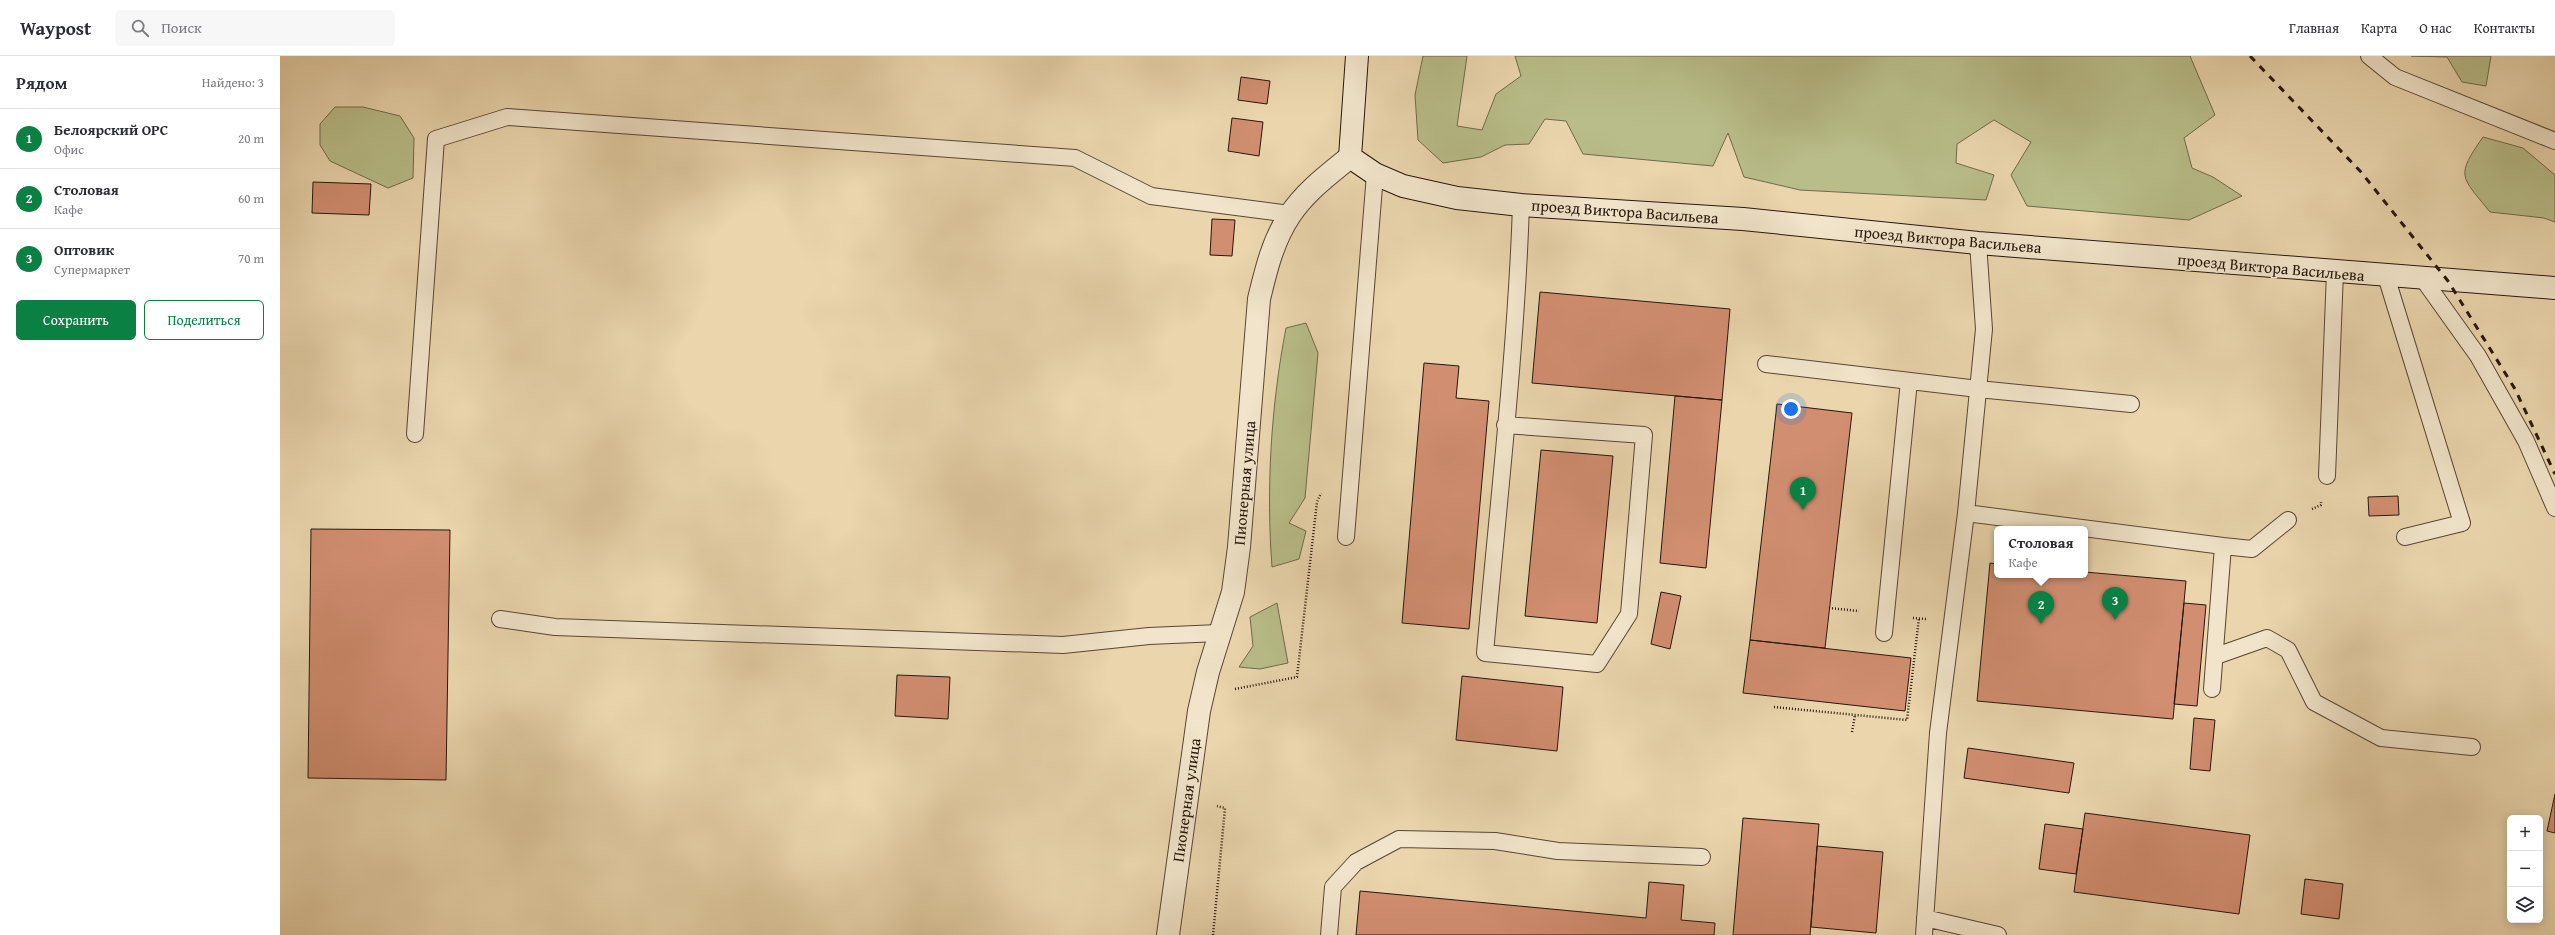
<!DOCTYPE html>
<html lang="ru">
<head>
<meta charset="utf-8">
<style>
	:root { --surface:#fff; --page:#f7f7f7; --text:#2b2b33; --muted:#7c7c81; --line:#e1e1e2; --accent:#0b8043 }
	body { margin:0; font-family:"Gentium Book Plus",serif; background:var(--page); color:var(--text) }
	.controls { position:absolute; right:12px; bottom:12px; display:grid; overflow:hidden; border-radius:6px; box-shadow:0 2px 10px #0003 }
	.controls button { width:36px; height:36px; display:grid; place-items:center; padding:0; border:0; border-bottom:1px solid var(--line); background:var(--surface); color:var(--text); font:20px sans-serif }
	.you { position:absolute; left:1511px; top:353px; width:14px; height:14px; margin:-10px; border:3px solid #fff; border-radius:50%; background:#1a73e8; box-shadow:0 0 0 6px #1a73e833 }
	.badge { display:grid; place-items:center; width:26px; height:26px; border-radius:50%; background:var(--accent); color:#fff; font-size:13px; font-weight:700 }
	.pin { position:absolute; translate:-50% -33px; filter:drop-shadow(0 1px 2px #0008) }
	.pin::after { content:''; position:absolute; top:21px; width:14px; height:12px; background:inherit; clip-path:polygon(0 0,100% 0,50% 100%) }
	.popup { position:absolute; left:1714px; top:470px; width:94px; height:52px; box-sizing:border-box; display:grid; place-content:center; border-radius:6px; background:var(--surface); filter:drop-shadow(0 1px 3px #0005); font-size:13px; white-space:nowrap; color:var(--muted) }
	.popup b { font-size:15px; color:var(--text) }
	.popup::after { content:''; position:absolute; left:50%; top:100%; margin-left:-8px; border:8px solid transparent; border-top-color:var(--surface) }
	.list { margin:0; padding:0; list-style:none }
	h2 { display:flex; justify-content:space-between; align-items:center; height:52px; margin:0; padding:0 16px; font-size:17px }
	h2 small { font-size:13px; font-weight:400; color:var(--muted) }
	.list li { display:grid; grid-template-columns:26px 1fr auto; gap:12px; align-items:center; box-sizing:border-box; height:60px; padding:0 16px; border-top:1px solid var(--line) }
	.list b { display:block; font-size:15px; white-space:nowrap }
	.list p { margin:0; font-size:13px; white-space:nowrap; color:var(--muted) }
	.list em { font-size:13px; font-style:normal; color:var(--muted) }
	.actions { display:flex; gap:8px; padding:12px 16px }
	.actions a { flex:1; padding:9px 0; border:1px solid var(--accent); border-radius:6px; text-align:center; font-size:14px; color:var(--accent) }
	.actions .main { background:var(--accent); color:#fff }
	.icon { flex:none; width:22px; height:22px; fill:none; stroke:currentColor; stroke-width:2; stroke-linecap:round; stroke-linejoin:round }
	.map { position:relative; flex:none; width:2275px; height:879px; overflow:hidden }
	header { display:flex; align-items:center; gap:24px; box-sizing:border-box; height:56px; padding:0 20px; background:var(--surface); border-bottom:1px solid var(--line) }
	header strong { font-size:19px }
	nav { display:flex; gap:22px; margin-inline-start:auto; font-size:14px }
	.search { width:280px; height:36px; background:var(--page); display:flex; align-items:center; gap:10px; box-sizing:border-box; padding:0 14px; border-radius:6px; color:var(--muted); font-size:15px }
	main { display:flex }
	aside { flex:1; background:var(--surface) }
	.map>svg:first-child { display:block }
	.green { fill:#b8bd89; stroke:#706a4a }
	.building { fill:#d18e71; stroke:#27170c }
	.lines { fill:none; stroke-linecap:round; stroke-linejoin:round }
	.lane-casing { stroke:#584634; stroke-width:18 }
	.street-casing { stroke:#584634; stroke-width:24 }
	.secondary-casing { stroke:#27170c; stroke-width:24 }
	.path { stroke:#27170c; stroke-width:2.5; stroke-dasharray:1 2; stroke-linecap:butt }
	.lane { stroke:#f1e4ca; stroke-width:16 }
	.street { stroke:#f1e4ca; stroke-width:22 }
	.secondary { stroke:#f1e4ca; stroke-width:22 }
	.rail { stroke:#27170c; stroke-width:3; stroke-dasharray:7 7; stroke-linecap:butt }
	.labels { text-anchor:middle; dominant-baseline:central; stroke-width:3; stroke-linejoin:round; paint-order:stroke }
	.street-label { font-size:16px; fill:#27170c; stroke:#f1e4ca }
</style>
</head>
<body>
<header>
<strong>Waypost</strong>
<div class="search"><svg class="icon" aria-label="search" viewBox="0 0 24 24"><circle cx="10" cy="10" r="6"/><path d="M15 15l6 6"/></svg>Поиск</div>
<nav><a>Главная</a><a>Карта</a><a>О нас</a><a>Контакты</a></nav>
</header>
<main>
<aside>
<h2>Рядом<small>Найдено: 3</small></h2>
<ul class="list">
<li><span class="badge">1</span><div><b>Белоярский ОРС</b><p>Офис</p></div><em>20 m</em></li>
<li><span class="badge">2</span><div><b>Столовая</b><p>Кафе</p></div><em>60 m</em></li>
<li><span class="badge">3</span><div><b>Оптовик</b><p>Супермаркет</p></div><em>70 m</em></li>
</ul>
<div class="actions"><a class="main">Сохранить</a><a>Поделиться</a></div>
</aside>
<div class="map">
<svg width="2275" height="879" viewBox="0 0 2275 879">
	<rect width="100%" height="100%" fill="#ead5ad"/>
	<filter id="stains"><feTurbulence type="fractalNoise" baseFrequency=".005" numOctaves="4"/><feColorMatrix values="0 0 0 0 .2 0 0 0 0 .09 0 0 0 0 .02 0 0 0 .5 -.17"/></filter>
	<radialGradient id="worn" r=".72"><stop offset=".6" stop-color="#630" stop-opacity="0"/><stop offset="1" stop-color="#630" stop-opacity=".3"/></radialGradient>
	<path class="green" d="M1143,0h44l-10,70 25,4 14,-36 25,-18 -6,-20h675l25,59 -31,23 8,30 21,9 29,19 -53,24 -162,-14 -16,-31 20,-33 -37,-22 -37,24 -1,19 38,12 -8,25 -186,-10 -56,-13 -16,-44 -15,33 -130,-12 -17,-33 -21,-2 -16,25 -24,1 -24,12 -38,6 -25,-23 -3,-45z
		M2131,0h80l-5,30 -24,-4 -15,-25z
		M55,51h28l37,9 14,22 -1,40 -25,10 -58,-27 -10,-16v-21z
		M2203,81l40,11 32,27v47l-11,-4 -54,-6c-29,-36 -35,-35 -7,-75z
		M1026,267l12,30 -13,145 -16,25 17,8 -7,28 -27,8c-6,-79 -1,-161 14,-239z
		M997,547l11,60 -28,6 -21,-2 14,-21 -3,-29z"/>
	<path class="building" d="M961,21l29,4 -3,23 -29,-4z
		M952,62l31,4 -4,34 -31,-5z
		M33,126l58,2 -2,31 -57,-2z
		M932,163l23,1 -3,36 -22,-1z
		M1260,236l190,17 -8,91 -190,-17z
		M1144,307l35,3 -3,32 33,3 -20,228 -67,-6z
		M1395,340l47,4 -16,168 -46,-5z
		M1497,348l75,9 -27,235 -75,-8z
		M1261,394l72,6 -16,167 -72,-7z
		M2118,440l1,19 -30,1 -1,-19z
		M31,473l139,1 -4,250 -138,-2z
		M1710,507l7,1v11h88v-3l101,9 -13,138 -196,-18z
		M1381,536l20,4 -11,53 -19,-5z
		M1904,547l22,2 -9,101 -23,-2z
		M1470,584l161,18 -6,53 -162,-18z
		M617,619l53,2 -2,42 -53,-3z
		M1182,620l101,11 -6,64 -101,-11z
		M1914,662l21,2 -5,51 -20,-2z
		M1688,692l106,15 -5,30 -105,-15z
		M2275,738v39l-8,-2z
		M1805,757l165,22 -11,79 -165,-22z
		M1463,762l76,6 -9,111h-77z
		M1765,768l38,5 -7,45 -37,-5z
		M1537,790l66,6 -7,81 -65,-6z
		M2025,823l38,5 -4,35 -38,-5z
		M1369,826l35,3 -3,35 34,3 -1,12h-358l4,-44 286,27z"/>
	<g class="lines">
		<g class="lane-casing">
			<path id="lane" d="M2089,0l26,21 160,64
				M2106,220l76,247 -57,14
				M2143,223l55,77 48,85 29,67
				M1486,308l212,25 153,15
				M1225,369l139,10 -15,179 -32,50 -112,-11c13,-149 31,-299 36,-448
				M135,378l21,-295 71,-22 568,41 76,38 139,18
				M2047,420l8,-204
				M1686,457l257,33 -11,143
				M1066,481l29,-363
				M1943,490l29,3 36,-29
				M220,563l55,8 508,18 86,-9 70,-3
				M1604,577l25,-252
				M1936,600l51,-18 21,12 26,52 67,36 91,9
				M1645,862l73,17
				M1049,879l4,-48 23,-25 43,-23 96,2 63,10 144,6
				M1644,879l14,-202 28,-220 18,-184 -6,-86"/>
		</g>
		<g class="street-casing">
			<path id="street" d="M888,879l31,-224 9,-39 25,-80 6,-45 20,-248c7,-29 14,-59 31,-84 15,-23 39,-41 60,-58"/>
		</g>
		<g class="secondary-casing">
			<path id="secondary" d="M1077,0l-7,101 25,17 28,12 54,12 64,7 222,14 235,24 577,45"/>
		</g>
		<path class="path" d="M2032,453l9,-4v-3
			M1549,552l30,3
			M1633,562l13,1
			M955,633l62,-12 20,-175 4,-9
			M1494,651l133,13 12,-102
			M1572,676l3,-17
			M933,879l12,-127 -8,-2"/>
		<use href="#lane" class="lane"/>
		<use href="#street" class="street"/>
		<use href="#secondary" class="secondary"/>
		<path class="rail" d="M1970,0l111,116 87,109 67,108 40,85"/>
	</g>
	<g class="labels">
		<g class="street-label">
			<text transform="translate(1345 155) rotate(4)">проезд Виктора Васильева</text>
			<text transform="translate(1668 183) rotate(5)">проезд Виктора Васильева</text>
			<text transform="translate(1991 211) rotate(5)">проезд Виктора Васильева</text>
			<text transform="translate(964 427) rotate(-85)">Пионерная улица</text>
			<text transform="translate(906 744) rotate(-82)">Пионерная улица</text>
		</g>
	</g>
	<rect width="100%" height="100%" filter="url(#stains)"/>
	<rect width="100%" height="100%" fill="url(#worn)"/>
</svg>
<div class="controls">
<button>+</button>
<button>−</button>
<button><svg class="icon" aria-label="layers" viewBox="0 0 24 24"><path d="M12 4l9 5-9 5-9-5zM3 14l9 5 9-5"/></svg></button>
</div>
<div class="you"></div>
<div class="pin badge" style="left:1523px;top:454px">1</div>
<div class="pin badge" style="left:1761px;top:568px">2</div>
<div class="popup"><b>Столовая</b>Кафе</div>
<div class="pin badge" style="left:1835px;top:564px">3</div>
</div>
</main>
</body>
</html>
